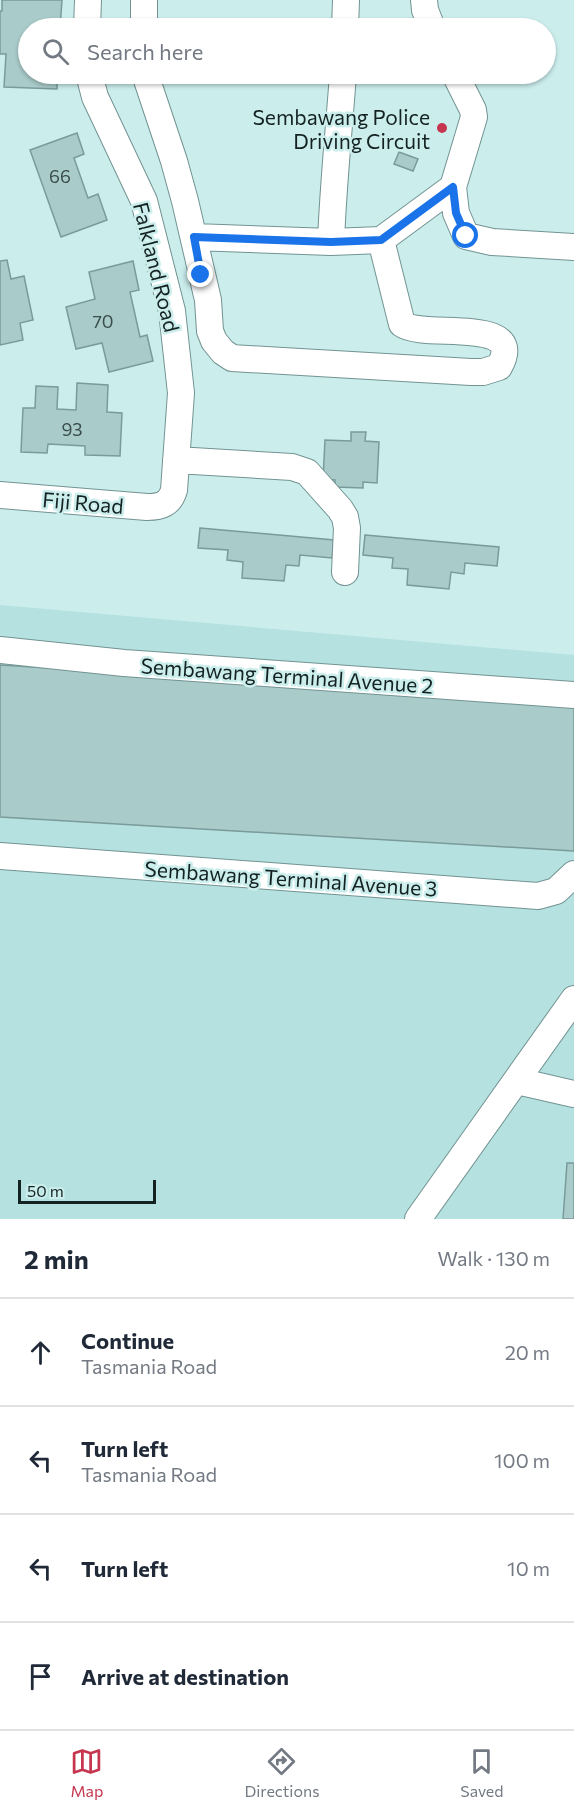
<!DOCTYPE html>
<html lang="en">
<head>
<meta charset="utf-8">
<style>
	:root { --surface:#fff; --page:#f6f6f7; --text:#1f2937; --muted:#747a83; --line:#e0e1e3; --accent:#c6364f }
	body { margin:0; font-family:Commissioner,sans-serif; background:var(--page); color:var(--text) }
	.scale { position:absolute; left:18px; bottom:15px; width:138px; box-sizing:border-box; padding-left:6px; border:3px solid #152222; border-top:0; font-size:16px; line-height:21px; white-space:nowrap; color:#152222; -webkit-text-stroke:4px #cbeeed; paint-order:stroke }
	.stop { position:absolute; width:18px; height:18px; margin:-14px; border:4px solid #1a73e8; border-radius:50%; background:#fff }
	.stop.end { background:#1a73e8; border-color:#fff; box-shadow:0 2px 6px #0008 }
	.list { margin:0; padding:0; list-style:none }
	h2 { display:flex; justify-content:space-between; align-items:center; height:78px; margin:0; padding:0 24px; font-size:26px }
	h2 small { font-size:20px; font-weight:400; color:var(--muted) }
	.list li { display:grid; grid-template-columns:39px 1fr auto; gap:18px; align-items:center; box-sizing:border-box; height:108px; padding:0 24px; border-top:2px solid var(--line) }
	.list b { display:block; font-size:22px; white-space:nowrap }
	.list p { margin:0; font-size:20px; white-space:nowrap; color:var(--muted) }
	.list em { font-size:20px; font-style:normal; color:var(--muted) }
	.icon { flex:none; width:33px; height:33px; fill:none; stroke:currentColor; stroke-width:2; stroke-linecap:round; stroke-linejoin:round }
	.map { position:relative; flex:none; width:574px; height:1219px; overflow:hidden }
	.search { position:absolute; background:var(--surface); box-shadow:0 2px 4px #0004; left:18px; right:18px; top:18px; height:66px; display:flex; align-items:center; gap:15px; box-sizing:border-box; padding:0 21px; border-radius:33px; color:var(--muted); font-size:22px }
	.sheet { height:510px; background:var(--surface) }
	nav { display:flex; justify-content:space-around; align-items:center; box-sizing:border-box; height:84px; border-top:2px solid var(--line); background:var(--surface); font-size:16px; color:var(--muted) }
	nav a { display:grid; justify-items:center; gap:3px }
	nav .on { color:var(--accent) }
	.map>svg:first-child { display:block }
	.built { fill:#b5e1e0 }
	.building { fill:#a9cbca; stroke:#7a9b9a; stroke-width:1.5 }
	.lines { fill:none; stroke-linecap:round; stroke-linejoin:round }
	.minor-casing { stroke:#729392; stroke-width:28 }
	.minor { stroke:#fff; stroke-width:26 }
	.route { stroke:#1a73e8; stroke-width:8 }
	.poi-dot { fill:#c6364f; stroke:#cbeeed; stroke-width:2 }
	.labels { text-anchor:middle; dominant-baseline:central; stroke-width:5; stroke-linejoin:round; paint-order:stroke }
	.number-label { font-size:18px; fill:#3a4c4c }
	.poi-label { font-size:21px; fill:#152222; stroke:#cbeeed; text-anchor:end }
	.street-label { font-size:21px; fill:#152222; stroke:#cbeeed }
</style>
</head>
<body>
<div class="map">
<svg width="574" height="1219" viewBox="0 0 574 1219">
	<rect width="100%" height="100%" fill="#cbeeed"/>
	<path class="built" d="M0,605l574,50v564h-574z"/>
	<path class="building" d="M2,0h60l-2,28h-32v46h29v15l-53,-2 2,-33h-6v-43h2z
		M77,133l7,21 -10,4 14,40 10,-4 9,26 -46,17 -31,-87z
		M399,152l19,7 -5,12 -19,-7z
		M7,260l4,19 13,-3 9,44 -13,3 3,17 -23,5v-84z
		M133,261l6,29 -9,2 10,45 7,-2 6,26 -44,11 -7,-29 -26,6 -10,-42 29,-8 -6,-27z
		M77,383l31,2 -1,27 15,1 -2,43 -35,-1v-9l-37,-2 -1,9 -26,-1 2,-44h12l1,-22 22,1 -1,22 19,1z
		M351,432h15l-1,9 14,1 -2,41 -14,-1v6l-28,-1v-7l-12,-1 2,-39 26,1z
		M200,528l134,12 -2,18 -32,-3 -1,11 -13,-1 -2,16 -42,-3 1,-16 -16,-2 1,-10 -30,-2z
		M365,535l134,12 -2,19 -32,-3 -1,11 -13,-2 -2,17 -42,-4 1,-16 -16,-1 1,-10 -30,-3z
		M0,665l574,35v151l-574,-34z
		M567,1163h7v56h-11z"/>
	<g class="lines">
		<g class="minor-casing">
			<path id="minor" d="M144,0v28
				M424,0l1,10 7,18
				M87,28l1,-28
				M345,28l1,-28
				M145,74l29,87 11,40 23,99 2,31 4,10 9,11 9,6 239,14h12l16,-5c30,-52 -75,-27 -97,-43l-21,-84
				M455,74l18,36 1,7 -21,70 3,26 10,23 26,6 82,5
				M194,237l137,5 50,-2 72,-53
				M331,242c2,-56 8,-112 12,-168
				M176,460l116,7 15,5 33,37 5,8 2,11 -2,44
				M0,495l147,12c14,0 23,-3 27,-17l7,-97 -9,-82 -28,-110 -49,-104 -6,-23
				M0,650l124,13 450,32
				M0,856l538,40 18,-5 18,-17
				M517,1081l57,13
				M418,1219l156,-220"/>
		</g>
		<use href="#minor" class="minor"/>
	</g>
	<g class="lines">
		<path class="route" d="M201,275l-7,-38 137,5 50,-2 72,-53 3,26 10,23"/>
	</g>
	<circle class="poi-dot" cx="442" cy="128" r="6"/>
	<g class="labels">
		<g class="number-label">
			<text x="60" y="176">66</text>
			<text x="103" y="321">70</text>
			<text x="72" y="429">93</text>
		</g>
		<g class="poi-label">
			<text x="430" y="116">Sembawang Police<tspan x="430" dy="24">Driving Circuit</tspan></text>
		</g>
		<g class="street-label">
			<text transform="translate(157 267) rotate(76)">Falkland Road</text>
			<text transform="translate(83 502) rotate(5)">Fiji Road</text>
			<text transform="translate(287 675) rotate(4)">Sembawang Terminal Avenue 2</text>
			<text transform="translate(291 878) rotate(4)">Sembawang Terminal Avenue 3</text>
		</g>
	</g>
</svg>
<div class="scale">50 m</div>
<div class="stop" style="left:466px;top:236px"></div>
<div class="stop end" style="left:201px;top:275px"></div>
<div class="search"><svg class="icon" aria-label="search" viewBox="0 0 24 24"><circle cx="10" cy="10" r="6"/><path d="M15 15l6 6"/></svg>Search here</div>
</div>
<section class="sheet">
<h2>2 min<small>Walk · 130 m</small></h2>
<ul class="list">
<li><svg class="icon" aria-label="ahead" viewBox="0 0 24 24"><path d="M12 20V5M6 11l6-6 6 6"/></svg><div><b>Continue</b><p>Tasmania Road</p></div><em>20 m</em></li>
<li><svg class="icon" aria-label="left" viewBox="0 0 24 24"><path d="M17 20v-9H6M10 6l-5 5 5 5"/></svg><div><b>Turn left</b><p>Tasmania Road</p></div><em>100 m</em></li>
<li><svg class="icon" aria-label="left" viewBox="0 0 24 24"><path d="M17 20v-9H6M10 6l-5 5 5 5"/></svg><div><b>Turn left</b></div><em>10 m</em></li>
<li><svg class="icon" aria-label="arrive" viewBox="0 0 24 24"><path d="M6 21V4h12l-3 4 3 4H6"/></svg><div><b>Arrive at destination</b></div></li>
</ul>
</section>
<nav>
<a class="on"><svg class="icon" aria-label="map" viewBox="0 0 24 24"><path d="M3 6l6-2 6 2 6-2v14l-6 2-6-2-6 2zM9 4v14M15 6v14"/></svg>Map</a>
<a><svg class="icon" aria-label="directions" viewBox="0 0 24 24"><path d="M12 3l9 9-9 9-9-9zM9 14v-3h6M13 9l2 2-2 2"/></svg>Directions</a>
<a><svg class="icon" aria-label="saved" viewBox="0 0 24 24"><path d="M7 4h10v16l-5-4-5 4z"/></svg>Saved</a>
</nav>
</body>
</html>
